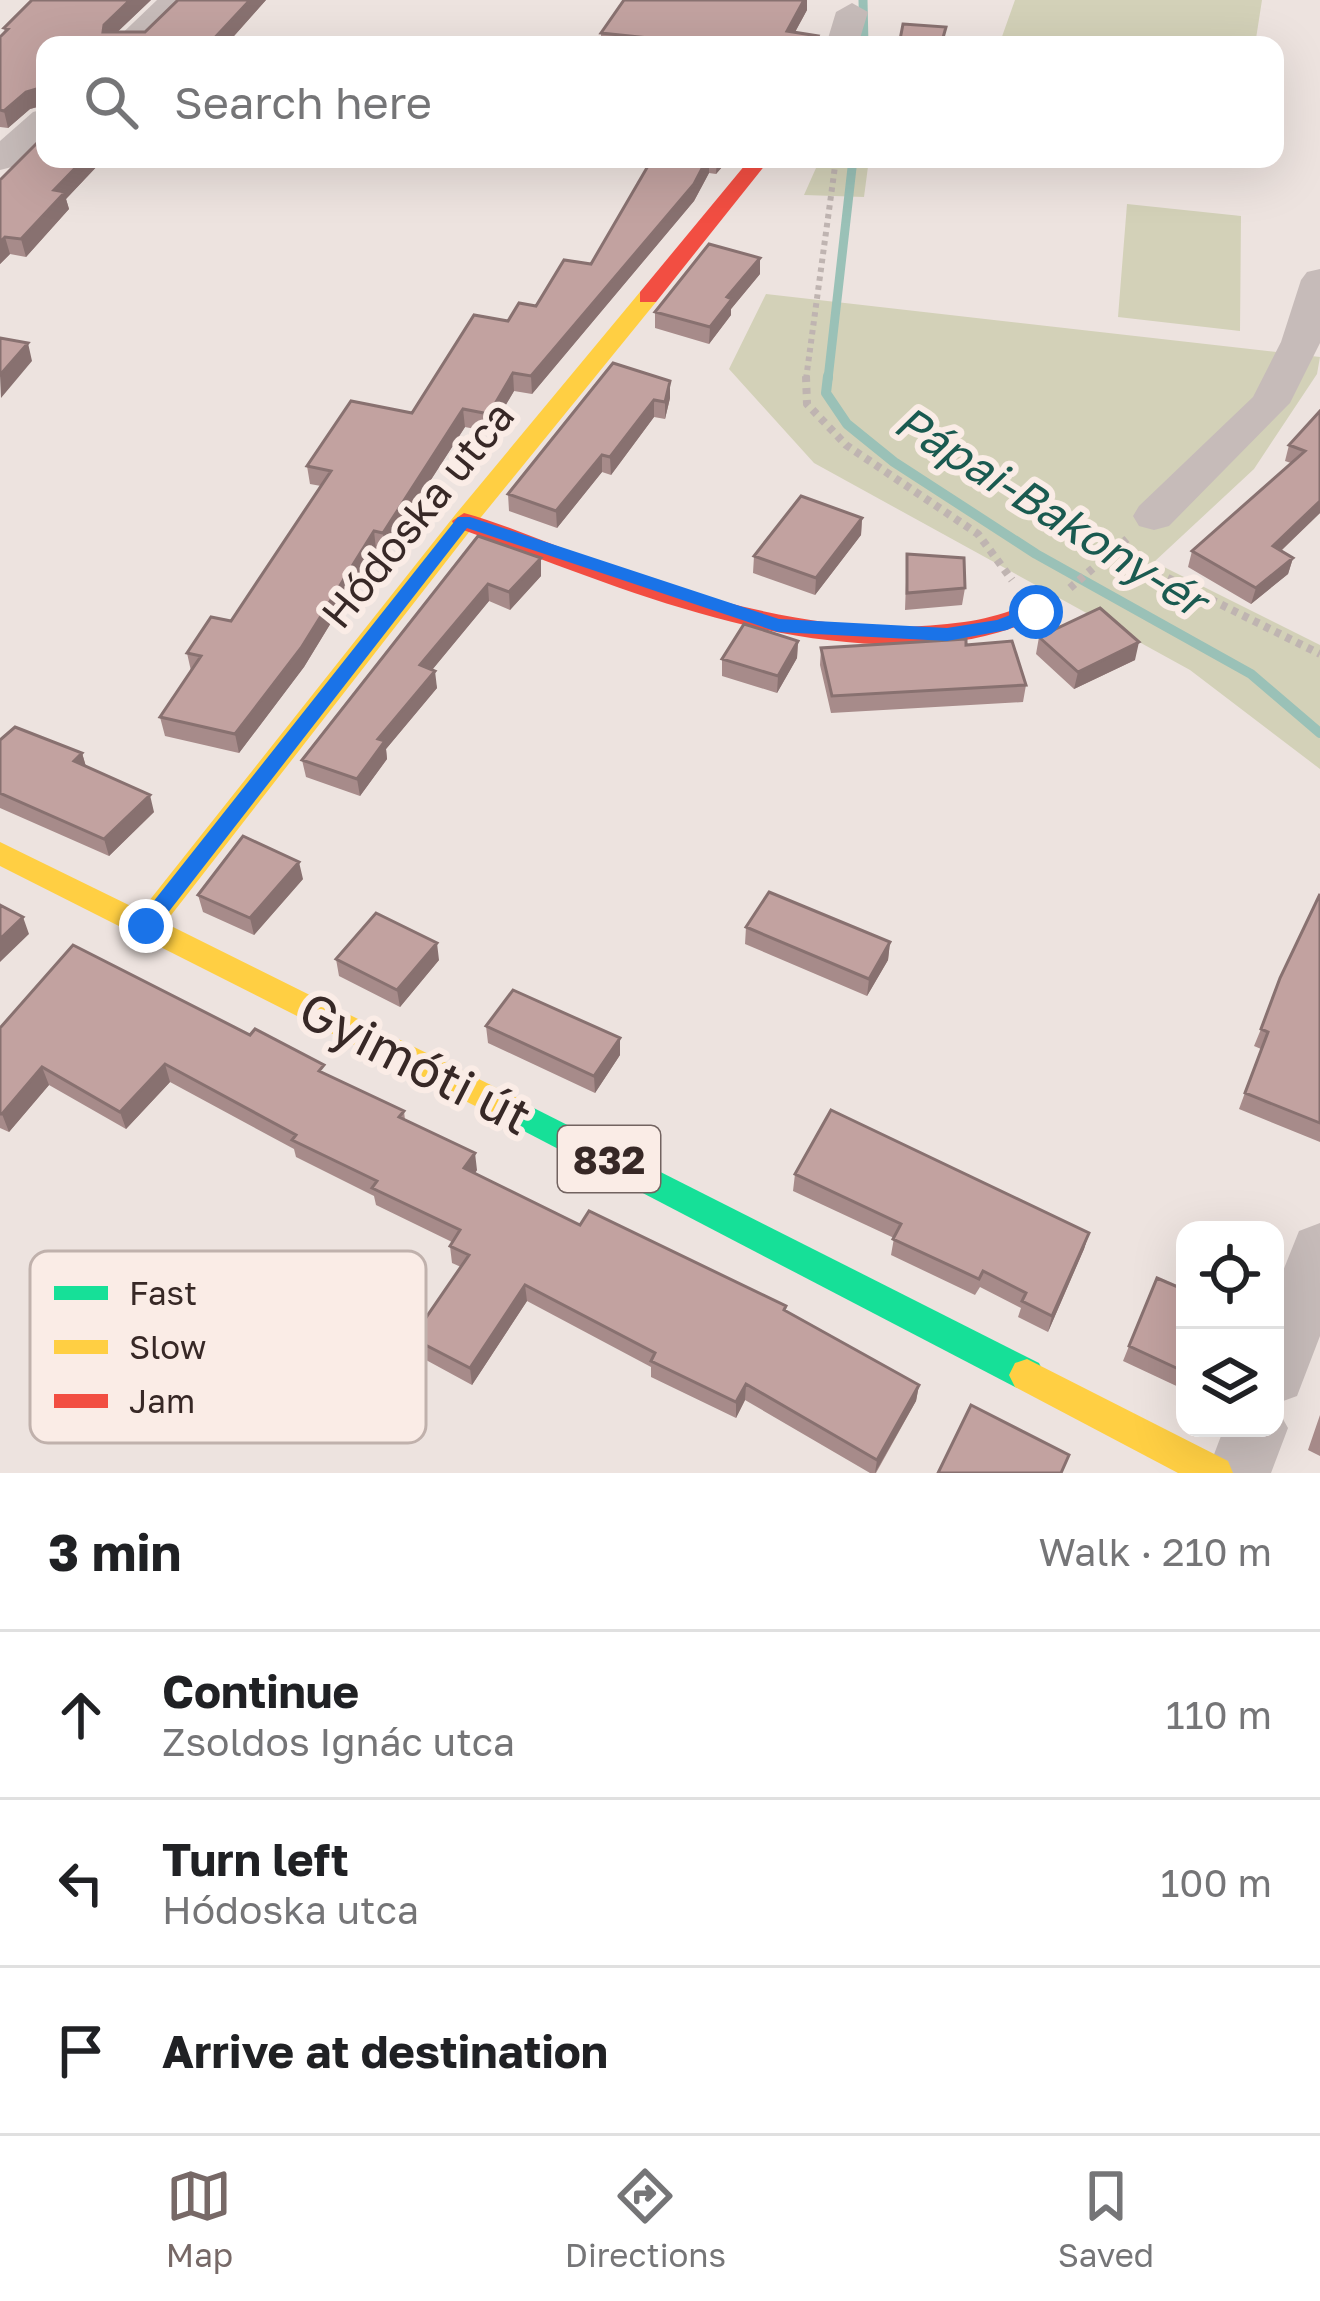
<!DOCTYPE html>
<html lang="en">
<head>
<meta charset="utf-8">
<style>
	:root { --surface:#fff; --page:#f2f2f2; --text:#202124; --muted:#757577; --line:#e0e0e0; --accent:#776967 }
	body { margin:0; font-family:"Golos Text",sans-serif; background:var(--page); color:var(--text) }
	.controls { position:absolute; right:36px; bottom:36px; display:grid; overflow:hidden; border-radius:24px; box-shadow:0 12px 48px #0002 }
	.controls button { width:108px; height:108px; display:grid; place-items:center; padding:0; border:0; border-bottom:3px solid var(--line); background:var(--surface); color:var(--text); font:60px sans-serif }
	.stop { position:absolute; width:36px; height:36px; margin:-27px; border:9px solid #1a73e8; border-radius:50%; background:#fff }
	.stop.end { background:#1a73e8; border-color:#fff; box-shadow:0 3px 12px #0008 }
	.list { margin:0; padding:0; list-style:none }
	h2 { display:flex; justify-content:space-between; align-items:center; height:156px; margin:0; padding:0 48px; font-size:51px }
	h2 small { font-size:39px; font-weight:400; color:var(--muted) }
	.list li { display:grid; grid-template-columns:78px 1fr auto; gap:36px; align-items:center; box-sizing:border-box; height:168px; padding:0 48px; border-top:3px solid var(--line) }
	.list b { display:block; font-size:45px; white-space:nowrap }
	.list p { margin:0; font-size:39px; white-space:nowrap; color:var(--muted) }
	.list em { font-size:39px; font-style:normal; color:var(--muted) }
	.icon { flex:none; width:66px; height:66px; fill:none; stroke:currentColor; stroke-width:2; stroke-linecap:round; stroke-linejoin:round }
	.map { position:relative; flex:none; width:1320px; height:1473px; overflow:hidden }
	.search { position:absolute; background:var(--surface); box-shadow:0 12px 48px #0002; left:36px; right:36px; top:36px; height:132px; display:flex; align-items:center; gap:30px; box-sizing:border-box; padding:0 42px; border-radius:24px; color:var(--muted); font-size:45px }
	.sheet { height:660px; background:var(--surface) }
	nav { display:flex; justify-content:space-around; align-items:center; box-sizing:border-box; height:168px; border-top:3px solid var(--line); background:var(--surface); font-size:33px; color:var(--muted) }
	nav a { display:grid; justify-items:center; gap:6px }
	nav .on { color:var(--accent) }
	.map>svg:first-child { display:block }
	.green { fill:#d3d1b8 }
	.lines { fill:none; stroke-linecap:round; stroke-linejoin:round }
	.stream-far1 { stroke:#9ac1b7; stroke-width:9 }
	.stream { stroke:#9ac1b7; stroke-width:10 }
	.path-far1 { stroke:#bfb4b1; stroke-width:6; stroke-dasharray:4.5 4.5; stroke-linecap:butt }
	.path { stroke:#bfb4b1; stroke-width:8; stroke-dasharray:6 6; stroke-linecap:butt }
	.street { fill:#c6bbb9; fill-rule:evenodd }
	.fast { fill:#16e098; fill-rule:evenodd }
	.slow { fill:#ffcf43; fill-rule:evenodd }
	.jam { fill:#f24e42; fill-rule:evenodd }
	.wall { fill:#a78b8a }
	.shaded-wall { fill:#887170 }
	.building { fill:#c2a2a0; stroke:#887170; stroke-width:3 }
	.route { fill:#1a73e8 }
	.labels { text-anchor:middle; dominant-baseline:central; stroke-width:12; stroke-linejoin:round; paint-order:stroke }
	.shield { fill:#faece6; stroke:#726360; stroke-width:3 }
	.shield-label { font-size:39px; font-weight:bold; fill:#372826 }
	.street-label { font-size:42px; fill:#372826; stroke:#faece6 }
	.water-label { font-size:45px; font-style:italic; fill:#1a5a50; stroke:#faece6 }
	.near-street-label { font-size:51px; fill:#372826; stroke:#faece6 }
	.key { fill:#faece6; stroke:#c0b1ac; stroke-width:3 }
	.key-label { font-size:33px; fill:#372826 }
</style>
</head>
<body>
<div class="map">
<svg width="1320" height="1473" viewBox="0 0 1320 1473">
	<rect width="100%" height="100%" fill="#ede3df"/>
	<path class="green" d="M1015,0h247l-7,45h-256z
		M820,159h49l-5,38 -60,-2z
		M1127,204l114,12 -1,115 -122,-14z
		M766,294l554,63 -3,17 -63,95 -100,93 166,83v124l-130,-99 -376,-207 -85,-94z"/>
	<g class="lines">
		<path class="stream-far1" d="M863,0l1,45
			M828,379l25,-220"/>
		<path class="stream" d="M828,376l-2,17 21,31 47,38 142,92 215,120 69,59"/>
		<path class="path-far1" d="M806,379l30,-220"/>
		<path class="path" d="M806,376l1,28 39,41 132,89 34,46
			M1114,551l206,103
			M1070,588l57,-49"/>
		<path class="street" d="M157,0h34l-46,45h-35z
			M852,3l16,9 -10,33h-32l10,-33z
			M45,109v28l-33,30 -12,3v-29l33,-29z
			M1320,269v74l-30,60 -121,123 -15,4 -15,-4 -6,-10 6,-10 114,-109 28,-55 20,-62 6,-8z
			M1320,1223v113l-23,60 -22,8v-113l24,-60z
			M1275,1405l13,23 -17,45h-64l17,-45h51z"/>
		<path class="fast" d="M508,1095l531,268 6,12 -6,12 -12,4 -12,-4 -518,-270 -5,-9 5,-9z"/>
		<path class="slow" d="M648,291l8,1v10l-183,225 -308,396 354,176 5,9 -5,9 -11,4 -11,-4 -497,-251v-24l141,69 314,-396 185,-223z
			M1027,1359l201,102 5,12h-55l-163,-86 -6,-12 6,-12z"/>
		<path class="jam" d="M750,159h20l-114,143h-16v-10z
			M464,513c44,12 87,32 130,47 119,43 243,80 370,62 25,-3 48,-12 72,-19l13,9 -4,6c-26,7 -53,18 -80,22 -177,24 -348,-54 -510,-113l-3,-6z"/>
	</g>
	<path class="wall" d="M151,0l-34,32h28l33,-32h88l-40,45h-181v60l-15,4 -22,19 -8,-1v-90l5,-5 -1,-4z
		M624,0h183v10l-12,22 23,4 -1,9h-216v-12z
		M45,159h55l1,3 -35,37 3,10 -43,48 -16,-3 -10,10v-84z
		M670,159h59l-13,15 -7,-1 -15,28 -162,193 -18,-3 -24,41 -25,-5 -80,124 -9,-2 -72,118 -65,86 -74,-17 -5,-19 31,-46 -4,-18 44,-32 90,-135 -11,-2 -3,-18 105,-53 96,-92 28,-15 55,-42z
		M760,274l-29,35v6l-22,29 -54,-16v-16z
		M670,381v17l-5,21 -11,-2 -43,58 -9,-3 -45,56 -48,-17 -1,-17z
		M1320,411v102l-39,38 12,7 -5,16 -37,30 -63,-37 4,-16 99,-88 -6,-2 4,-16z
		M862,518l-1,17 -46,60 -62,-22 1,-17z
		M478,536l63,40 -31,34 -21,-9 -57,69 5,18 -51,61 1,10 -27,37 -54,-19 -4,-17z
		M907,554l58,34 -3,17 -57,5z
		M1039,637l96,23 -61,29 -38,-35z
		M798,641l-1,17 -20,35 -55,-17v-17z
		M821,648l205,37 -3,17 -192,11 -11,-48z
		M0,740l82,13 4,14 68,45 -45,44 -109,-48z
		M303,879l-49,56 -51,-23 -5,-17z
		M1320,894v248l-81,-33 22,-60 -7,-3 7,-17z
		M746,927l144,15 -2,18 -21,36 -122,-52z
		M336,959l103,1 -39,47 -61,-31z
		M486,1026l134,12v17l-25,38 -107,-50z
		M0,1028l325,46 79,37 1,9 72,50 -2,3 105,52 205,86 134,74 -3,16 -40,72h-6l-125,-73 -9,18 -85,-41v-10l-124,-66 -55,84 -57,-31 -3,-16 49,-71 -9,-4 -2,-17 2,-4 -76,-37 -2,-9 -78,-39 -2,-8 -124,-67 -44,47 -77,-44 -40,47 -9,-4z
		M795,1174l294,59 -5,16 -36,83 -30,-15 3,-9 -41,-21 -5,8 -84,-40 3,-17 -101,-47z
		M1185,1290v100l-62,-29 6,-15z
		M1320,1415v41l-12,-6z"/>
	<path class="shaded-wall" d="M130,0h21l-44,42 -1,3 -2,-20z
		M250,0h16l-40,45h-18z
		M804,0h3v10l-19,35 -1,-14z
		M40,88l4,17 -14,4 -22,19 -4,-17 22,-19z
		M84,159h16l1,3 -35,37 3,10 -43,48 -5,-18 33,-49z
		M707,159h2v14l-15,28 -162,193 -1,-18z
		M717,159h12l-13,15z
		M5,237l5,17 -10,10v-22z
		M760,258v16l-29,35v6l-22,29 1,-17 17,-30z
		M28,343l4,18 -31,37 -1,-23z
		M513,373l1,18 -24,41 -1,-18z
		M670,381v17l-5,21v-17z
		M654,400v17l-43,58 -1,-18z
		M463,409l2,18 -80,124 -2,-18z
		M602,455v17l-45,56 -1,-17z
		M1320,498v15l-52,50 5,-17z
		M862,518l-1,17 -46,60 1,-17z
		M374,531l2,18 -72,118 -65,86 -4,-19z
		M541,558v18l-31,34 -1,-18z
		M1293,558l-5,16 -37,30 5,-16z
		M488,584l1,17 -67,81 -2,-17z
		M798,641l-1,17 -20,35 1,-17z
		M1139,642l-4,18 -61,29 4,-17z
		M435,671l2,17 -51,61 1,10 -27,37 -3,-17 21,-40z
		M82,753l5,17 -13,-9z
		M150,795l4,17 -45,44 -5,-17z
		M299,862l4,17 -49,56 -4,-17z
		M23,917l6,17 -29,28v-23z
		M890,942l-2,18 -21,36 2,-17z
		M437,943l2,17 -39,47 -3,-17z
		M620,1038v17l-25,38 -1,-17z
		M165,1064l5,18 -44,47 -6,-17z
		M42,1067l7,18 -40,47 -7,-18z
		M475,1153l2,17 -10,15 -3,-17z
		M1089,1233l-5,16 -36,83 4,-16z
		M525,1285l2,16 -55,84 -2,-17z
		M746,1384l-1,16 -9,18v-16z
		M919,1385l-3,16 -41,72 2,-13z"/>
	<path class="building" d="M32,0h98l-26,25 -1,7h42l33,-32h72l-42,45h-163v47l-5,-4 -14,4 -22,19 -4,-1v-73l8,-8 -4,-1z
		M624,0h180l-17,31 31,5 -5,9h-97l-115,-12z
		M903,24l43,3 -5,18h-42z
		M45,135v24h39l-30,31 11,2 -44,47 -16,-2 -5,5v-62z
		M652,159l16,2 2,-2h37l-13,25 -163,192 -18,-3 -24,41 -26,-5 -80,124 -9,-2 -73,117 -66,86 -75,-17 41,-61 -14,-3 24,-36 20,4 100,-150 -24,-5 44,-65 61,12 62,-98 34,6 11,-18 17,3 28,-46 27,4z
		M709,244l51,14 -33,39 5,2 -22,28 -55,-15z
		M0,338l28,5 -28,32z
		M613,363l57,18 -5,21 -11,-2 -44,57 -8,-2 -46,56 -48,-17z
		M1320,411v90l-47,45 20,12 -37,30 -64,-37 113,-100 -16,-6z
		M801,496l61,22 -46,60 -62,-22z
		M478,536l63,22 -32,34 -21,-8 -68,81 15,6 -57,68 7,2 -28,38 -55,-19z
		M907,554l57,4 1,30 -58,5z
		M1100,608l39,34 -61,30 -39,-35z
		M744,624l54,17 -20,35 -56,-17z
		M966,639v6l46,-4 14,44 -194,11 -11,-48z
		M15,727l67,26 -8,8 76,34 -46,44 -104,-46v-53z
		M243,836l56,26 -49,56 -52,-23z
		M769,892l121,50 -21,37 -123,-52z
		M1320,894v229l-75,-30 23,-61 -7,-3 19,-51z
		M0,905l23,12 -23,22z
		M376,913l61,30 -40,47 -61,-31z
		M73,945l177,90 5,-6 69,36 -5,6 85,40 -5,6 76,36 -11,15 116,57 9,-14 197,95 -2,4 135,75 -42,75 -131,-76 -10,18 -85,-41 4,-8 -130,-68 -55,83 -58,-30 57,-83 -19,-9 10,-16 -88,-42 5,-7 -85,-41 4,-5 -131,-71 -45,48 -78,-45 -40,47h-2v-86z
		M513,990l107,48 -26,38 -108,-50z
		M831,1110l258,123 -37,83 -30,-15 4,-8 -43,-22 -4,8 -86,-40 8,-15 -106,-50z
		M1157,1278l28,12v82l-56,-26z
		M971,1405l98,50 -8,18h-123z"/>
	<path class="route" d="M458,517h12l309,102 168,9 50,-8 39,-15 9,7 -38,18 -60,11 -169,-9 -311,-104 -314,404h-15v-11z"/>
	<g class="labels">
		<rect class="shield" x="558" y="1126" width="102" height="66" rx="9"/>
		<g class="shield-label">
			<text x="609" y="1159">832</text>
		</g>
		<g class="street-label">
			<text transform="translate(417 514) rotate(-51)">Hódoska utca</text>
		</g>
		<g class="water-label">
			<text transform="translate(1051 510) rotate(32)">Pápai-Bakony-ér</text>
		</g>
		<g class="near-street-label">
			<text transform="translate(416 1062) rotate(27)">Gyimóti út</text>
		</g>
	</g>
	<rect x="30" y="1251" width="396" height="192" rx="18" class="key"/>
	<rect x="54" y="1286" width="54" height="14" fill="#16e098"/>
	<rect x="54" y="1340" width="54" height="14" fill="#ffcf43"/>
	<rect x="54" y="1394" width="54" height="14" fill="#f24e42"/>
	<g class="key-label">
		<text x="129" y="1305">Fast</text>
		<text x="129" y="1359">Slow</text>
		<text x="129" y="1413">Jam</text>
	</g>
</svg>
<div class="controls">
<button><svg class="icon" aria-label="locate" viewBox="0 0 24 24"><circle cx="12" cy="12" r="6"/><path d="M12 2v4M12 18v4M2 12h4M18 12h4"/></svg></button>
<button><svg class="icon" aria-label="layers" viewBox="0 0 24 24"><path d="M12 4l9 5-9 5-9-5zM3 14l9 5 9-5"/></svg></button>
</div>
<div class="stop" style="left:1036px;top:612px"></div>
<div class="stop end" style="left:146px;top:926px"></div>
<div class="search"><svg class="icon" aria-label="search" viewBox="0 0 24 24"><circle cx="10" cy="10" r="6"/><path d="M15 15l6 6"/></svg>Search here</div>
</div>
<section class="sheet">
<h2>3 min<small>Walk · 210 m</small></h2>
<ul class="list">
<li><svg class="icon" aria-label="ahead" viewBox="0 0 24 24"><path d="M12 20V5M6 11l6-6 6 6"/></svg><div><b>Continue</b><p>Zsoldos Ignác utca</p></div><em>110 m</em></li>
<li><svg class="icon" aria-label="left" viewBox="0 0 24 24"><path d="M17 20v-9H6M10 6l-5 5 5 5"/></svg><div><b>Turn left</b><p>Hódoska utca</p></div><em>100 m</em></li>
<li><svg class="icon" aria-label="arrive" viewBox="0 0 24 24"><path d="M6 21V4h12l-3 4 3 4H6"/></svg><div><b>Arrive at destination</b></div></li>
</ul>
</section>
<nav>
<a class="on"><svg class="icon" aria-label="map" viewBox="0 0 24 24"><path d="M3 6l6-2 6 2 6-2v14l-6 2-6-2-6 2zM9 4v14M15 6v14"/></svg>Map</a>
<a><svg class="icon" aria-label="directions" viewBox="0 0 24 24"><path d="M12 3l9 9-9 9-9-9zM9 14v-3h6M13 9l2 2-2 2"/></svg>Directions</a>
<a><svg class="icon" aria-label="saved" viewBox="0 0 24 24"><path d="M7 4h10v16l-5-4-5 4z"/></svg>Saved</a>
</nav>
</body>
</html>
